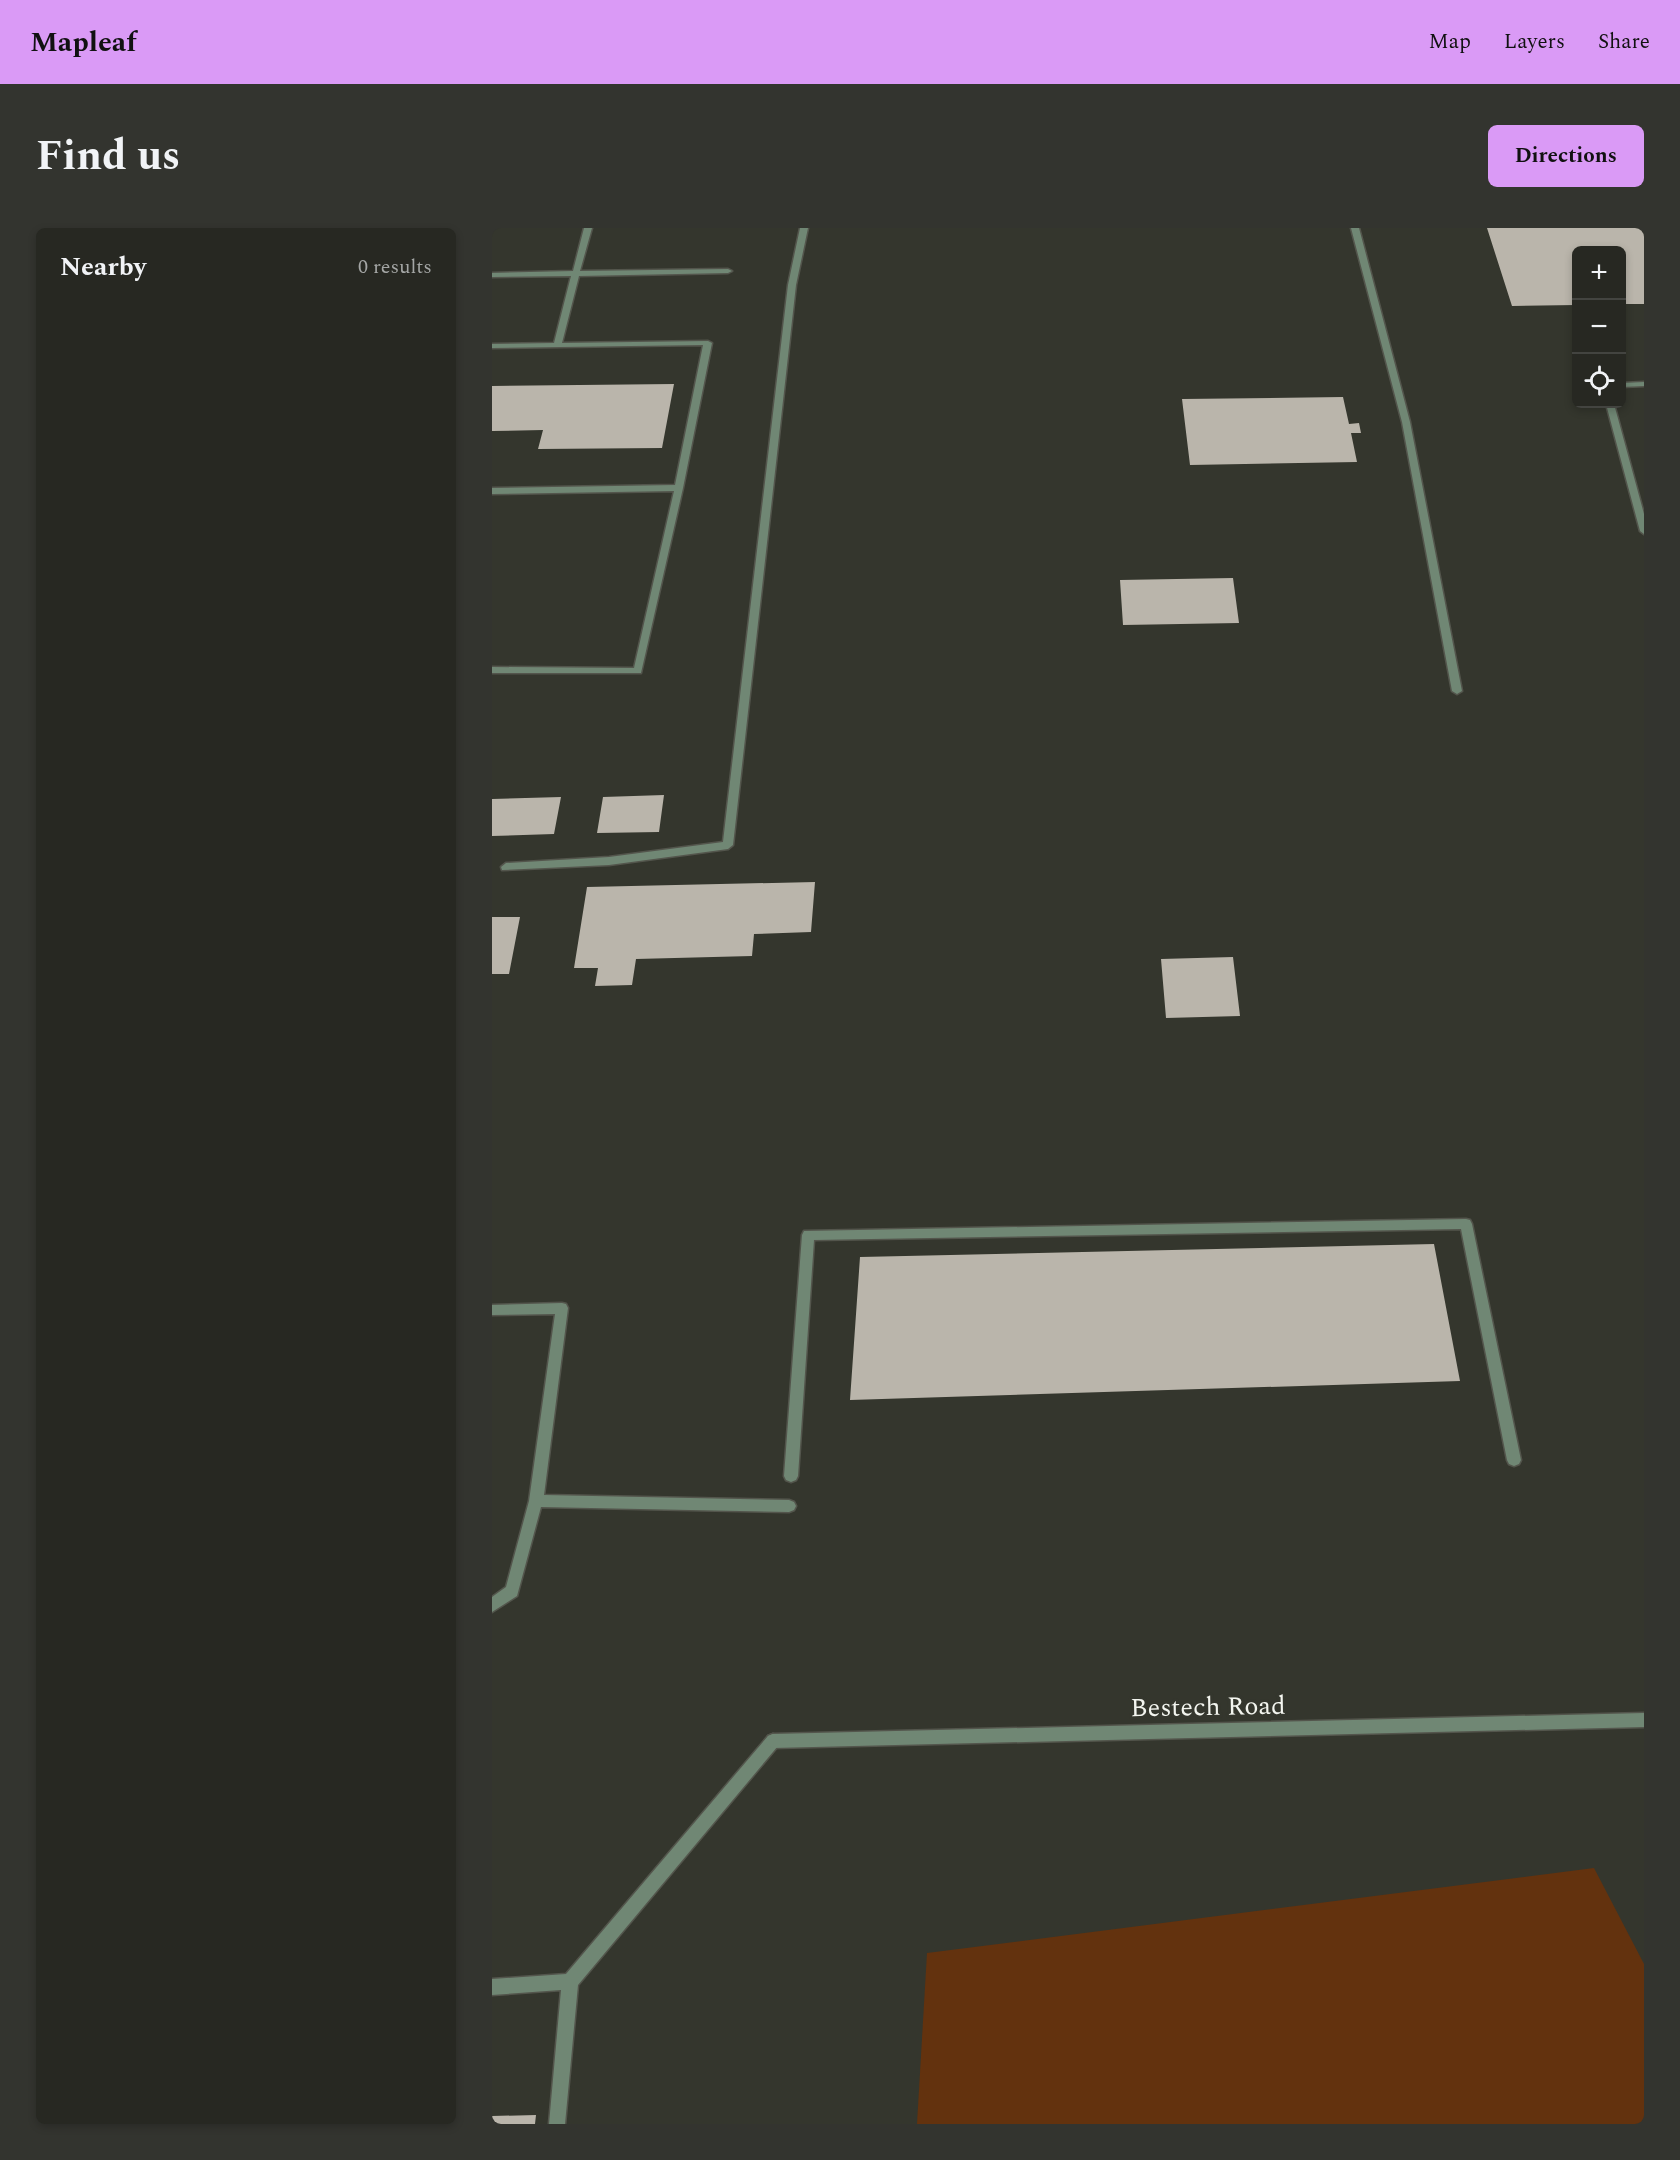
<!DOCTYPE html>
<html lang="en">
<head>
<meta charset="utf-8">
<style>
	:root { --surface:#272822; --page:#33342f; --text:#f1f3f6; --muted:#a4a6a5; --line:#434440; --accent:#da9af6 }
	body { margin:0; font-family:Spectral,serif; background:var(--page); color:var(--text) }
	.controls { position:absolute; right:18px; top:18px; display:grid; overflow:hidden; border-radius:9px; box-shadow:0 3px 9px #0003 }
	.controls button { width:54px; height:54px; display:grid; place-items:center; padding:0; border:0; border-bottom:2px solid var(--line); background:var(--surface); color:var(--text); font:30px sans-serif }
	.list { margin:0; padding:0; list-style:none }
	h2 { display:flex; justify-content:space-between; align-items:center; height:78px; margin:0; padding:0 24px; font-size:26px }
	h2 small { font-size:20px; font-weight:400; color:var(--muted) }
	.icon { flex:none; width:33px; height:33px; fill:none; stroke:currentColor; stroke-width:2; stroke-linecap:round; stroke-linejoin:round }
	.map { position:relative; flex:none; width:1152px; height:1896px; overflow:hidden; border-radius:9px }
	header { display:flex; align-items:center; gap:36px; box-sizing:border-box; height:84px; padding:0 30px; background:var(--accent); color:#111 }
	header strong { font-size:28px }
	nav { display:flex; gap:33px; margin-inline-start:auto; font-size:21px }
	.intro { display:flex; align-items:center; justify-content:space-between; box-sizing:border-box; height:144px; padding:0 36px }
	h1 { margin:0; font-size:42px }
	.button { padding:15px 27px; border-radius:9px; background:var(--accent); color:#111; font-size:21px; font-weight:700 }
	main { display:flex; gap:36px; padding:0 36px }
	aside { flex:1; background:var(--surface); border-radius:9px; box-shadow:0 3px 9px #0003 }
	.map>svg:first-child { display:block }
	.green { fill:#63320e }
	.building { fill:#bab5ab }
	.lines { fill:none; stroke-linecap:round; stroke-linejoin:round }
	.service-casing { stroke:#53554c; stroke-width:3 }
	.minor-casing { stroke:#53554c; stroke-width:3 }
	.service { fill:#708774; fill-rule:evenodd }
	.minor { fill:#708774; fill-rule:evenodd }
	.labels { text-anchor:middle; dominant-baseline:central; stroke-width:6; stroke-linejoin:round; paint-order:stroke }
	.near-street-label { font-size:26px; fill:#f3f5ef; stroke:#34362d }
</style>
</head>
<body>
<header>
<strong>Mapleaf</strong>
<nav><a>Map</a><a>Layers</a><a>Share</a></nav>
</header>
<div class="intro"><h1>Find us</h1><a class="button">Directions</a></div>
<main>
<aside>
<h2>Nearby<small>0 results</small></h2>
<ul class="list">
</ul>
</aside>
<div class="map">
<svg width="1152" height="1896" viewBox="0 0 1152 1896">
	<rect width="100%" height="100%" fill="#34362d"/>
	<path class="green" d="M1102,1640l50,96v160h-727l10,-171z"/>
	<path class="building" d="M995,0h157v76h-22v-54h-46v55l-64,1z
		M182,156l-12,64 -124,1 5,-19 -51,1v-45z
		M851,169l6,27 10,-1 2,10h-10l6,29 -167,3 -8,-66z
		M741,350l6,45 -116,2 -3,-45z
		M172,567l-5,37 -62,1 6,-36z
		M69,569l-7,37 -62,2v-37z
		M323,654l-4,50 -57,2 -2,22 -116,3 -4,26 -37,1 3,-18h-24l13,-81z
		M0,689h28l-11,57h-17z
		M741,729l7,59 -74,2 -5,-59z
		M942,1016l26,137 -610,19 10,-143z
		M44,1887l-1,9h-43v-8z"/>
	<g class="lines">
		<g class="service-casing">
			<path id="service" d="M92,0h8l-12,43 148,-2 4,2 -4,2 -149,3 -17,67 146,-2 4,2 -29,145 -42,185h-149v-6l142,1 40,-177 -182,3v-6l183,-3 28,-140 -211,3v-4l62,-1 17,-67 -79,1v-4l81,-2z
				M308,0h8l-12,57 -63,560 -5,4 -119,16 -107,5 -1,-3 5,-4 103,-6 114,-15 65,-557z
				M859,0h8l51,194 52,269 -5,3 -5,-3 -50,-269z
				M1152,154v4l-22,1v-4z
				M1114,176h8l30,110v20l-4,-3z
				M974,991l4,1 2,4 49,236 -2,4 -5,2 -5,-2 -2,-4 -46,-231 -647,11 -16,236 -2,4 -5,2 -5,-2 -2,-4 18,-241 2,-4z
				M70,1075l4,1 2,4 -24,187 245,5 5,2 2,4 -2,4 -5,2 -248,-5 -24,89 -25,16v-15l14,-10 23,-86 26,-187 -63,1v-10z
				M281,1506l5,2 2,5 -2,5 -200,239 -13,139h-16l12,-134 -69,5v-16l74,-5 202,-238z"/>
		</g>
		<g class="minor-casing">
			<path id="minor" d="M1152,1485v14l-871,21 -5,-2 -2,-5 2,-5 5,-2z"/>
		</g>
		<use href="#service" class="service"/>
		<use href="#minor" class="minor"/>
	</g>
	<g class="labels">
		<g class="near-street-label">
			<text transform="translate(716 1479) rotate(-1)">Bestech Road</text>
		</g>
	</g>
</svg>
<div class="controls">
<button>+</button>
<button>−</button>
<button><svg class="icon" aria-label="locate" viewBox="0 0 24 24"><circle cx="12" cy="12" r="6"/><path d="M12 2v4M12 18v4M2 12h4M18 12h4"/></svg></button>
</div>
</div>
</main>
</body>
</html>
